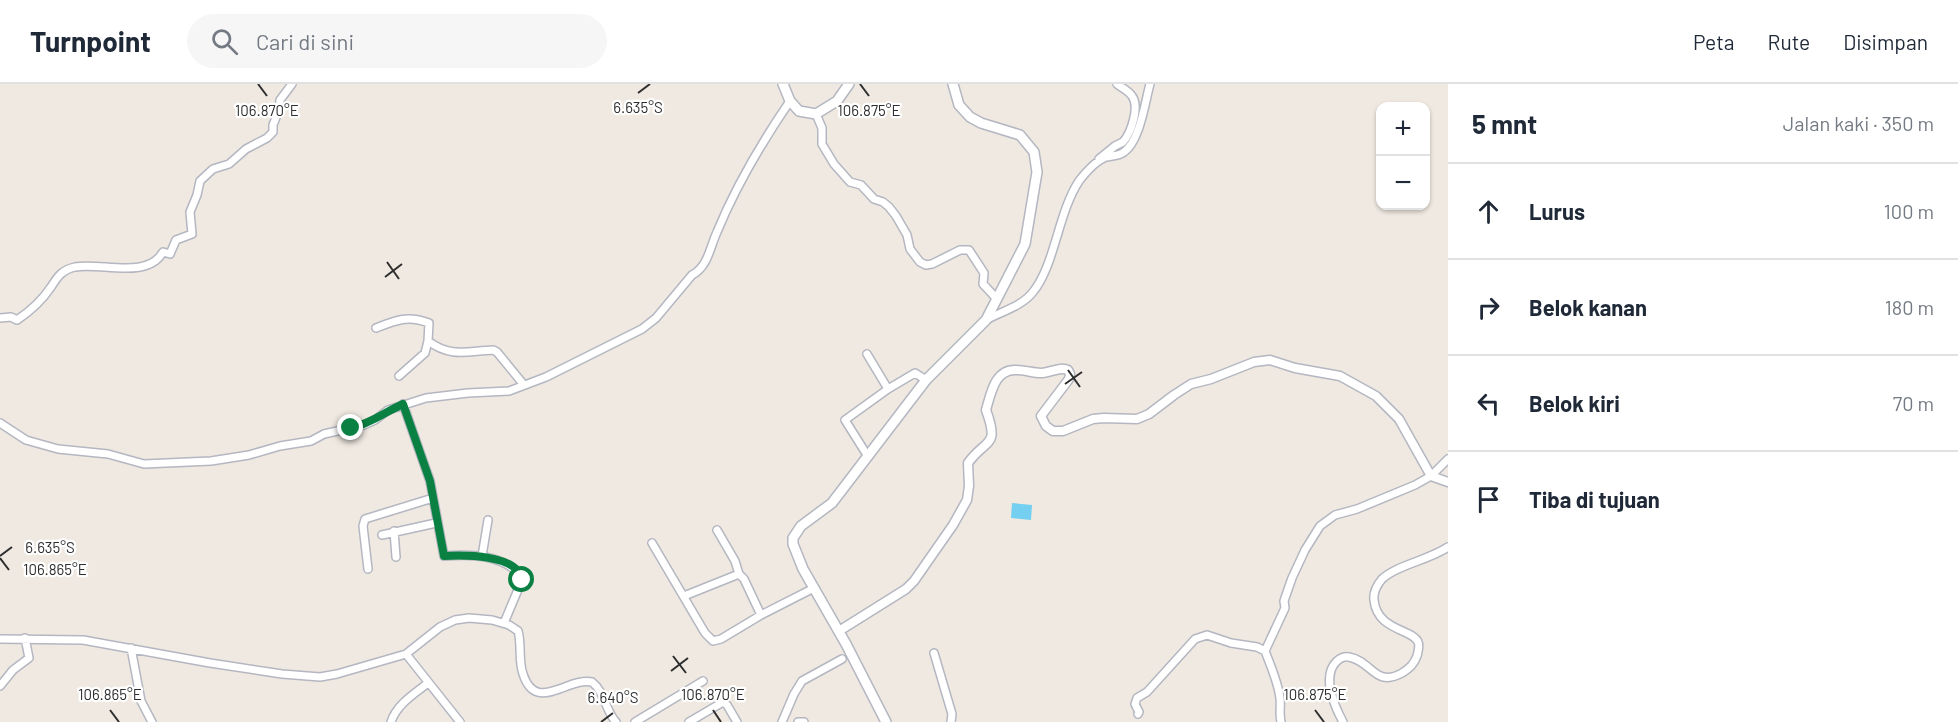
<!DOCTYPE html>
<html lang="id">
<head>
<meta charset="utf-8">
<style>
	:root { --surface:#fff; --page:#f6f6f7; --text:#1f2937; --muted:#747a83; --line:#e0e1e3 }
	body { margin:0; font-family:Barlow,sans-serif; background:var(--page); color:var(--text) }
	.controls { position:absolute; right:18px; top:18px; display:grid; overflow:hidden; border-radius:12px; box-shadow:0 2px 4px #0004 }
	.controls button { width:54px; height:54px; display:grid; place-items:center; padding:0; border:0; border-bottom:2px solid var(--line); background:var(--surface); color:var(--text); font:30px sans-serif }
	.stop { position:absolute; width:18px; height:18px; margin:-14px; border:4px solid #0b8043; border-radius:50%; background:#fff }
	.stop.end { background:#0b8043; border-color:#fff; box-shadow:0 2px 6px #0008 }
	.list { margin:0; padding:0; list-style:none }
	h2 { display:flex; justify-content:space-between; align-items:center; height:78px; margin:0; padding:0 24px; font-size:26px }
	h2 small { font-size:20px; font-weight:400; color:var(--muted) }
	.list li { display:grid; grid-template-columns:39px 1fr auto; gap:18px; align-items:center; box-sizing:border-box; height:96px; padding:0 24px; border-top:2px solid var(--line) }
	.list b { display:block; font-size:22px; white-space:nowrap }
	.list em { font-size:20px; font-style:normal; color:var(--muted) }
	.icon { flex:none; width:33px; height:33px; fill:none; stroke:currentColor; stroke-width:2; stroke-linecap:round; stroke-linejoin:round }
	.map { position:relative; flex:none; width:1448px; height:638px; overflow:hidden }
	header { display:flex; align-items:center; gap:36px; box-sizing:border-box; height:84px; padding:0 30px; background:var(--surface); border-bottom:2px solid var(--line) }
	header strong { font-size:28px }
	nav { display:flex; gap:33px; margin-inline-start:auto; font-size:21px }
	.search { width:420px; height:54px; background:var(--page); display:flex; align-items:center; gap:15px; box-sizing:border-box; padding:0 21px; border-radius:33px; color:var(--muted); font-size:22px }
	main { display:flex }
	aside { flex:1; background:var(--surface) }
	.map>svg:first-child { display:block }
	.water { fill:#75cff0 }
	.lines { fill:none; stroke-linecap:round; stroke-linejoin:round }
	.minor-casing { stroke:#b4b7c1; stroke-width:10 }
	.tertiary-casing { stroke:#b4b7c1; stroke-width:11 }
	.secondary-casing { stroke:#b4b7c1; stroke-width:12 }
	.minor { stroke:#fff; stroke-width:7 }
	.tertiary { stroke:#fff; stroke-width:8 }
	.secondary { stroke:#fff; stroke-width:9 }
	.route { stroke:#0b8043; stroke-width:8 }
	.ticks { fill:none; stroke:#2e2e2e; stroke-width:2 }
	.ticks-label { font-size:15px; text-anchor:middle; fill:#2e2e2e; stroke:#fff; stroke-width:4.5; stroke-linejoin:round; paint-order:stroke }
</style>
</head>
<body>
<header>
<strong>Turnpoint</strong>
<div class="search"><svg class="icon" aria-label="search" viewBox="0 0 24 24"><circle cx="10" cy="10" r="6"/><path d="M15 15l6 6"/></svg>Cari di sini</div>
<nav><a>Peta</a><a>Rute</a><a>Disimpan</a></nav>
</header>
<main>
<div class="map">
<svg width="1448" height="638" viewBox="0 0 1448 638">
	<rect width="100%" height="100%" fill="#efe9e1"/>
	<path class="water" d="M1012,419l20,2 -1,15 -20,-2z"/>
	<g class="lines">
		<g class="minor-casing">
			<path id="minor" d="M816,30l6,14v16l12,20 16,18 11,3 13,14 9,3 6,5 7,9 11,19 3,14 10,13 6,3 6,-1 28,-14h9l15,23 -1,11 14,15
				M1099,75l16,-13 8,-4c8,-9 17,-35 9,-46 -3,-5 -10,-8 -15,-12
				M0,234l11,-1 6,3c12,-8 26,-21 34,-33 7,-11 11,-17 24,-20 26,-5 72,13 88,-15l7,2 6,-14 16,-6 -2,-22 7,-17 3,-14 13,-12 16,-5 17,-15 21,-11 6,-6v-7l6,-15 1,-10 12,-16
				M986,236c16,-9 35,-13 47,-28 22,-27 25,-79 46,-111 7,-9 16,-20 27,-24 6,-1 13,-1 18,-5 16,-11 21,-50 26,-68
				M376,244c20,-8 32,-13 53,-5l-1,18c23,17 39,10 65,9l4,2 27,33
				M867,270l21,35
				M399,292l26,-23 3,-12
				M403,320l27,77 14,75c27,-2 56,-2 77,19l1,5 -18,43
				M0,339l26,17 32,9 50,5 36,10 67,-3 38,-6 31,-9 31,-5 13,-7 40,-9 11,-5 13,-10 38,-12 42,-5 41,-2 37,-14 96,-48 14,-11 36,-43c16,-8 18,-28 25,-43 19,-46 45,-90 73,-131
				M867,371l-22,-35 43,-31 27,-16 11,7
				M717,446l18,31 4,13
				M394,447l2,26
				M382,451l54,-12
				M652,459l53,90 8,8 8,-2 40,-24 53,-27
				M482,472l6,-36
				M368,485l-5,-43 2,-7 68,-21
				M684,512l55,-22 5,5 17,36
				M0,555l83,1 127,23 72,11 38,3 17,-3 69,-20 34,-27 15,-7 14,-2 23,2 17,5 9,6c4,14 0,29 5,43 13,40 44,3 69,8 13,10 13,28 24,40
				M131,564l10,53 11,21
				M1265,567l20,-43 -1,-7 8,-23 13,-28 15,-24 15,-11 22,-6 58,-24 16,-9 17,-17
				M934,569l18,61 -1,8
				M406,570l54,68
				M0,602l13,-16 16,-12 -4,-20
				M1138,630l1,-2 -4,-8 2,-6 10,-6 48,-53 12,-4 24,8 26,4 8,4c6,16 13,31 15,47 1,8 -1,16 1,24
				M391,638c6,-18 23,-28 37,-39
				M635,638l68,-41
				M689,638l34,-20 4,3 10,17
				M782,638l12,-28 8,-13 40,-22
				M798,638h6
				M1343,638c-8,-15 -22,-46 -6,-61 3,-3 8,-5 12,-4 23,4 26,31 53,16 8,-5 12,-9 15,-17 1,-4 3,-10 1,-14 -5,-13 -41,-11 -44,-42 -1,-8 3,-15 8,-21 15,-14 47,-19 66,-32"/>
		</g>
		<g class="tertiary-casing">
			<path id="tertiary" d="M839,547l67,-42 8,-8 39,-56 14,-25 2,-14 -1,-23c18,-25 32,-15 18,-53 5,-17 9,-42 31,-40 8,0 16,3 24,3 9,0 19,-7 27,-3l2,4 -1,5 -28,37 5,10 7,5h10l30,-12 11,-1 33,1 12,-5 25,-19 17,-11 20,-5 43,-17 16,-2 25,8 45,8 36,20 23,23 32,57 17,6"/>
		</g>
		<g class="secondary-casing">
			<path id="secondary" d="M783,0l7,17 9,10 17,3 21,-13 12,-17
				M886,638l-40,-78 -43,-75 -10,-25v-6l8,-12 31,-23 94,-123 60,-60 39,-76 12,-72 -3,-20 -14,-17 -39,-12 -11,-6 -11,-12 -6,-21"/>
		</g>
		<use href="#minor" class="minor"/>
		<use href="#tertiary" class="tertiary"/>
		<use href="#secondary" class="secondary"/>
	</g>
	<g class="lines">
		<path class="route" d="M351,344c19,-4 34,-16 52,-24l27,77 14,75c19,-1 74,-2 78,24"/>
	</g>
	<path class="ticks" d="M258,0l9,12M860,0l9,12M638,9l12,-9M387,178l12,17M385,193l17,-13M1068,286l12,17M1065,300l17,-12M0,472l12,-9M0,474l9,12M673,572l13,17M671,587l17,-13M110,626l9,12M713,626l8,12M1315,626l9,12M601,638l12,-9"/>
	<g class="ticks-label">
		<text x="638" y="29">6.635°S</text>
		<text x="267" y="32">106.870°E</text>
		<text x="869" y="32">106.875°E</text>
		<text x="50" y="469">6.635°S</text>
		<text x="55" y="491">106.865°E</text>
		<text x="110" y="616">106.865°E</text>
		<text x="713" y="616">106.870°E</text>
		<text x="1315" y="616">106.875°E</text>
		<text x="613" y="619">6.640°S</text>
	</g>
</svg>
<div class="controls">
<button>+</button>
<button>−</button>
</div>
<div class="stop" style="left:522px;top:496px"></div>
<div class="stop end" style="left:351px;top:344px"></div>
</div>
<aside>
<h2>5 mnt<small>Jalan kaki · 350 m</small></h2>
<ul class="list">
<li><svg class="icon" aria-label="ahead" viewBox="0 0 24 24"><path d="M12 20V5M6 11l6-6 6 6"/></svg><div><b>Lurus</b></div><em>100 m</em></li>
<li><svg class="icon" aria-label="right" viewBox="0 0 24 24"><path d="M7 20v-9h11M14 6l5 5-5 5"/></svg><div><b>Belok kanan</b></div><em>180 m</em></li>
<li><svg class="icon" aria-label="left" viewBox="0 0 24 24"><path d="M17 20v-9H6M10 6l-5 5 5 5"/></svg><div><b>Belok kiri</b></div><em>70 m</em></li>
<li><svg class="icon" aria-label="arrive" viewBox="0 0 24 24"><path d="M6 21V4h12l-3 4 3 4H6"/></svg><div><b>Tiba di tujuan</b></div></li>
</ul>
</aside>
</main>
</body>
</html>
